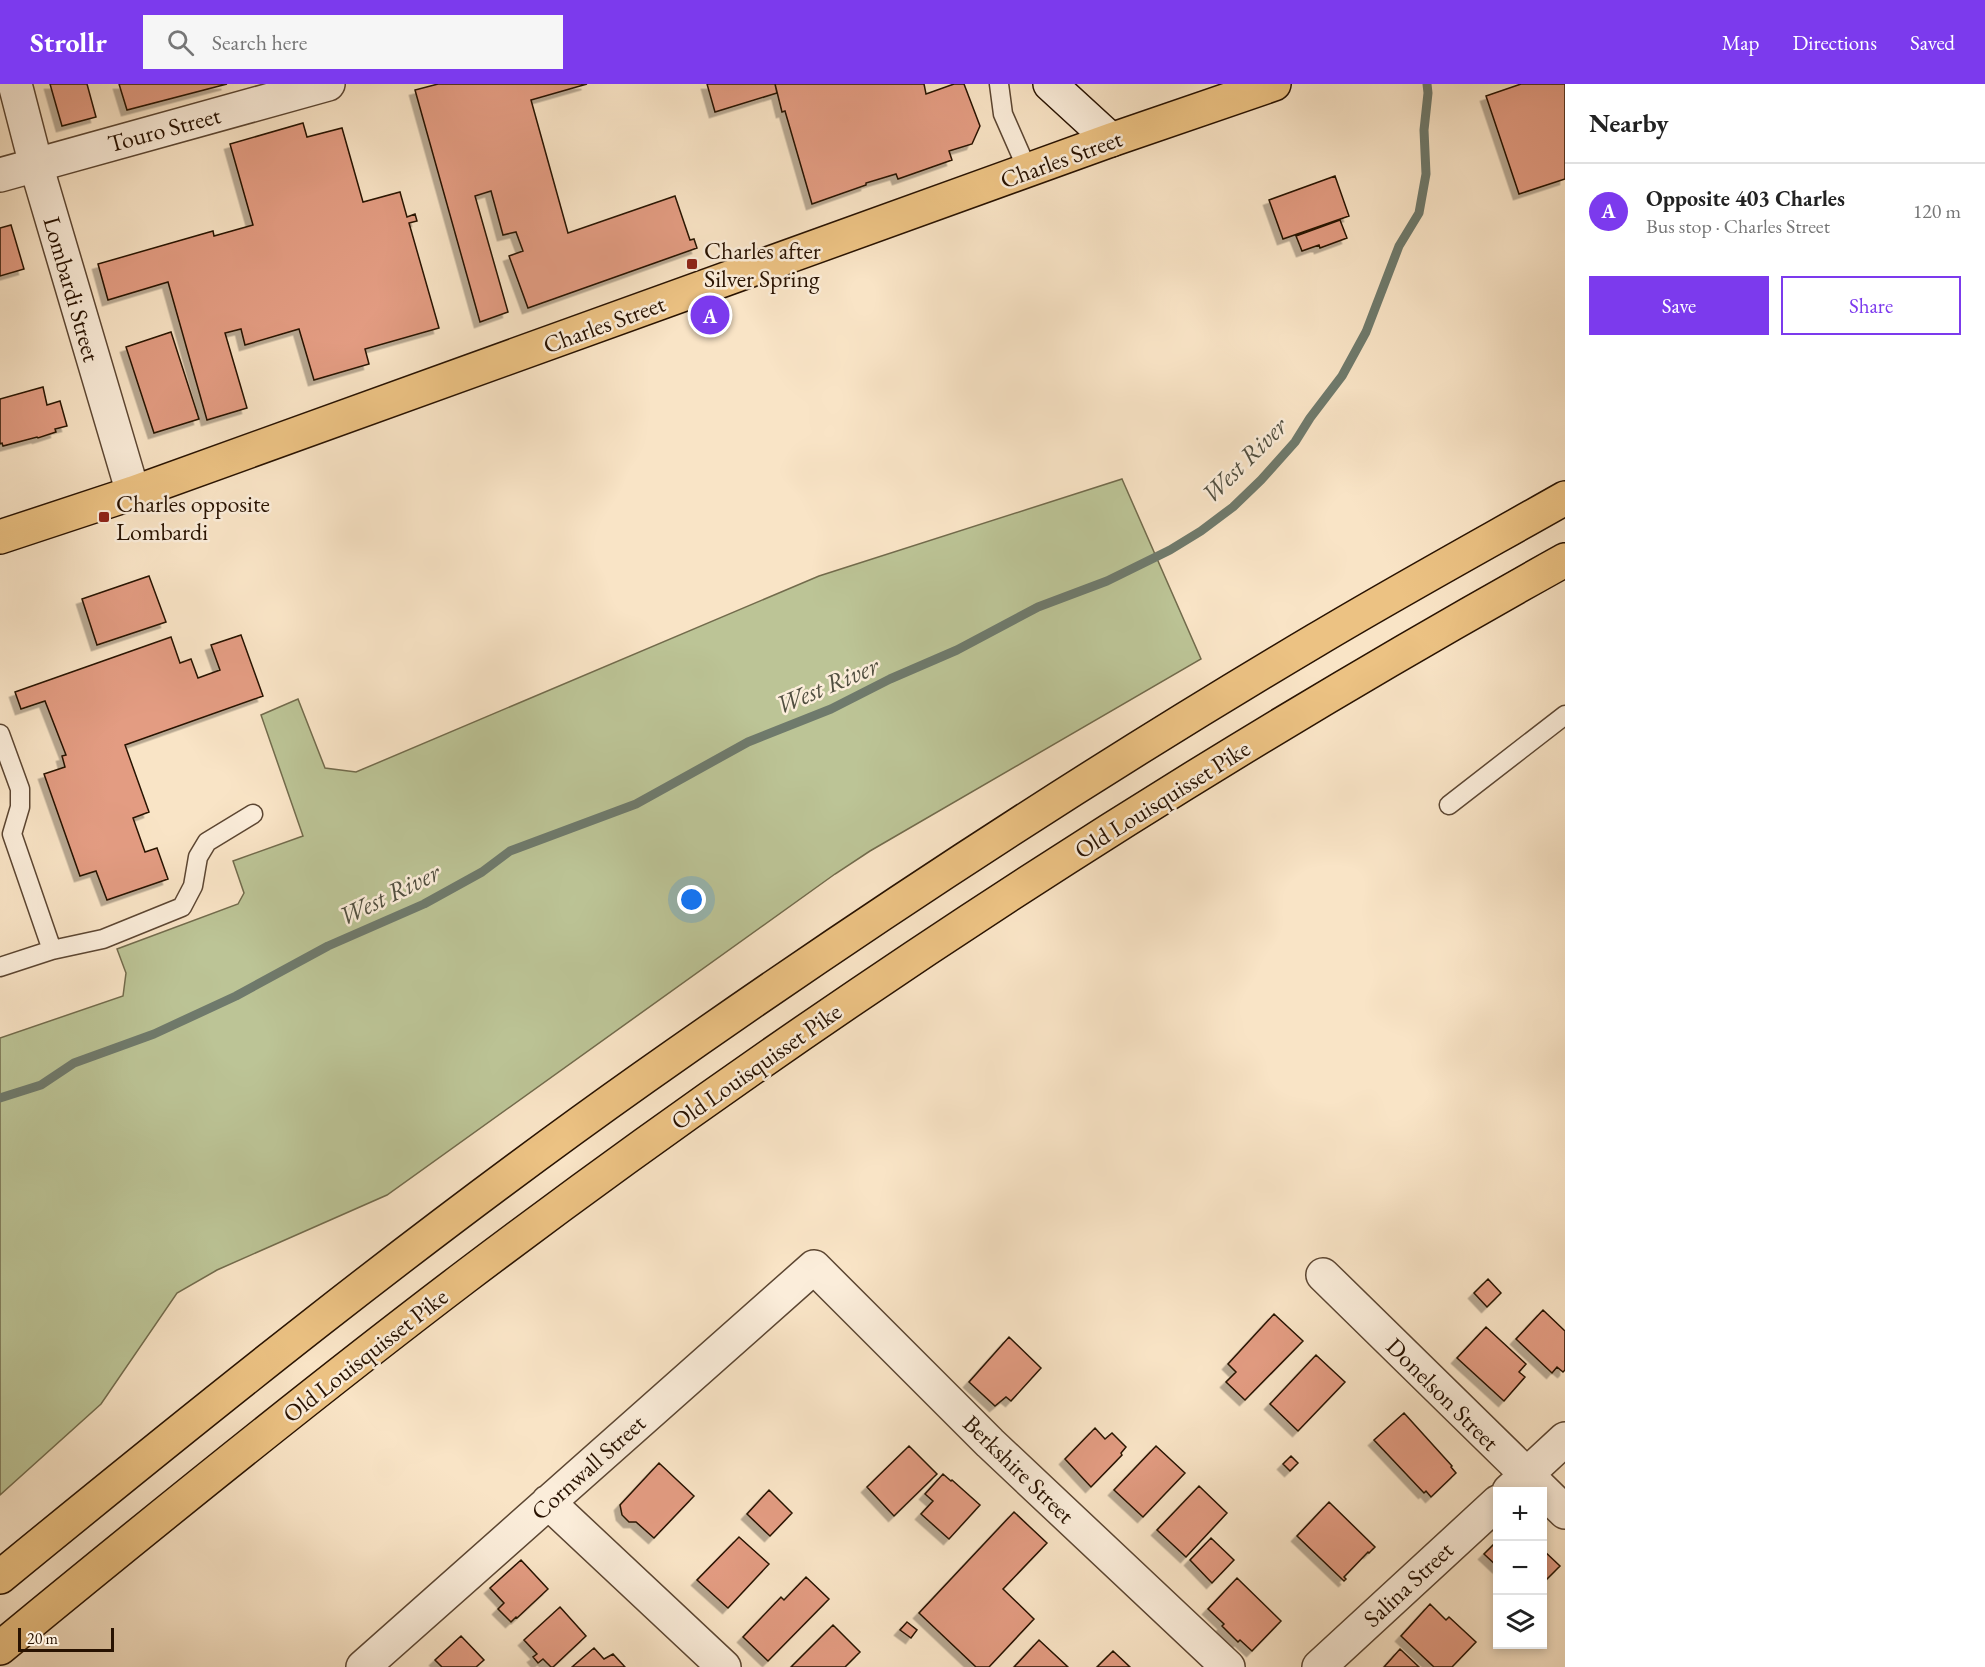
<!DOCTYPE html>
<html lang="en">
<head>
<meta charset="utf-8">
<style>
	:root { --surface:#fff; --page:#f6f6f6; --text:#222; --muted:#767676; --line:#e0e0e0; --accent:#7c3aed }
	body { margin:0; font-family:"EB Garamond",serif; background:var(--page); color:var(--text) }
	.controls { position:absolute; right:18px; bottom:18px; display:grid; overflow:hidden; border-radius:0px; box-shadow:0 3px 9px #0003 }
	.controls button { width:54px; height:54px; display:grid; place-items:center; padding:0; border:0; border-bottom:2px solid var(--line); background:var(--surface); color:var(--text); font:30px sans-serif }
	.scale { position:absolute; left:18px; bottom:15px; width:96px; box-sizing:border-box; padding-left:6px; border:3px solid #281201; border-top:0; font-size:16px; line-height:21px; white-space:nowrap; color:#281201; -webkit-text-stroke:4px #fbedda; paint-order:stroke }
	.you { position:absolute; left:692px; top:816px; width:21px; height:21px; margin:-15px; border:4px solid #fff; border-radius:50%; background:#1a73e8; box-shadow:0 0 0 9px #1a73e833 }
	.badge { display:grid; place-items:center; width:39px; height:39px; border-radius:50%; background:var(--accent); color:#fff; font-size:20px; font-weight:700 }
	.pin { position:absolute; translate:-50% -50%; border:3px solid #fff; box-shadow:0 2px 6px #0006 }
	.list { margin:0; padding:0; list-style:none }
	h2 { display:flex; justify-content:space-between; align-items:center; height:78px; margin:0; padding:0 24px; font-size:26px }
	h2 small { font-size:20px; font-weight:400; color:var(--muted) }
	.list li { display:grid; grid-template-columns:39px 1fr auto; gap:18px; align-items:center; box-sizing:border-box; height:96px; padding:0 24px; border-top:2px solid var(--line) }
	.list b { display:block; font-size:22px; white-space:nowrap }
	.list p { margin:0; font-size:20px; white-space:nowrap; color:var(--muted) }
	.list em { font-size:20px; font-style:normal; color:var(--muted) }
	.actions { display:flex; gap:12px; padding:18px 24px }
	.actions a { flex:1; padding:14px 0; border:2px solid var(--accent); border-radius:0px; text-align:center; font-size:21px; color:var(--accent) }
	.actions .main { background:var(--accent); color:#fff }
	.icon { flex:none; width:33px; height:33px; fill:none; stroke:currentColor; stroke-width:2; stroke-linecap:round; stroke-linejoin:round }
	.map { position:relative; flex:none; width:1565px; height:1583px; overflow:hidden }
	header { display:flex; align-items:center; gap:36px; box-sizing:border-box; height:84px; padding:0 30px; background:var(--accent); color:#fff }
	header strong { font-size:28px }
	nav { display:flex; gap:33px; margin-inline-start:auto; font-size:21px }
	.search { width:420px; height:54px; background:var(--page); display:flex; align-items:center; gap:15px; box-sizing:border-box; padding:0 21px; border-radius:0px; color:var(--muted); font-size:22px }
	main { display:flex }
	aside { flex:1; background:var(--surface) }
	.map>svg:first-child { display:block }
	.green { fill:#bcc496; stroke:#726b4c; stroke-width:1.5 }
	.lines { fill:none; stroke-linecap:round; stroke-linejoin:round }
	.stream { stroke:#6f7a6c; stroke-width:9 }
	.building { fill:#e39c82; stroke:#281201; stroke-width:1.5; filter:url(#shadow) }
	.service-casing { stroke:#5c4632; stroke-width:21 }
	.minor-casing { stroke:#5c4632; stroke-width:36 }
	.secondary-casing { stroke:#281201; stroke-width:36 }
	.primary-casing { stroke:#281201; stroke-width:36 }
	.motorway-casing { stroke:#281201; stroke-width:36 }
	.service { stroke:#fbedda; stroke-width:18 }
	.minor { stroke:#fbedda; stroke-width:33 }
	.secondary { stroke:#fbedda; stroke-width:33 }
	.primary { stroke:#ecc283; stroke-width:33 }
	.motorway { stroke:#ecc283; stroke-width:33 }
	.poi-dot { fill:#8f2418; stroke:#fbedda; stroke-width:2 }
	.labels { text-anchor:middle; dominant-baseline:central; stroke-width:5; stroke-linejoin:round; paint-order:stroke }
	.street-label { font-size:24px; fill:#281201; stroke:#fbedda }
	.poi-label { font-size:24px; fill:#281201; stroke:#fbedda; text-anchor:start }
	.water-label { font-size:26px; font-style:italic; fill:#514f40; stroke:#fbedda }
</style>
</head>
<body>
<header>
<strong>Strollr</strong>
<div class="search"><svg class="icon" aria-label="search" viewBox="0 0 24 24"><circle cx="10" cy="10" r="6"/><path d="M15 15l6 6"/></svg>Search here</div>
<nav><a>Map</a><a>Directions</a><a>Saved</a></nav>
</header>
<main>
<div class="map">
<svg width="1565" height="1583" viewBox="0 0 1565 1583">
	<defs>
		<filter id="shadow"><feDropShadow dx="-5.5" dy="5.5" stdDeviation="0" flood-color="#0004"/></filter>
	</defs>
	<rect width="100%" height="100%" fill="#f9e4c6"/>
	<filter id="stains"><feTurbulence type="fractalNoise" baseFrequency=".00333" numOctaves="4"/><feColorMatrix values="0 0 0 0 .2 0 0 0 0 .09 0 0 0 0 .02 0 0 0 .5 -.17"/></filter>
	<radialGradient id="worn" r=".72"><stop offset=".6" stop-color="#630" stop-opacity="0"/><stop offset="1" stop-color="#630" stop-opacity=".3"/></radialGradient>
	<path class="green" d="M1122,395l79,180 -331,192 -35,23 -448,321 -170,75 -40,23 -76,111 -101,91v-457l123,-42 3,-23 -9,-24 121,-45 6,-11 -11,-32 70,-25 -42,-121 37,-16 27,69 31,4 463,-196z"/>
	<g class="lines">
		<path class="stream" d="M0,1014l41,-13 33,-22 80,-29 82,-38 92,-50 96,-42 58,-32 28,-21 126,-47 112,-62 83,-33 59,-30 67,-29 81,-43 69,-26 63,-31 31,-19 32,-24 28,-27 34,-38 15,-24 32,-42 24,-44 33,-86 20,-33 7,-39 -2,-44 4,-37 -1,-9"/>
	</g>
	<path class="building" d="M50,0h37l9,33 -34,9z
		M119,0h108l-100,26z
		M438,0h149l-56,16 37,133 107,-37 15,44 4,-1 3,9 -169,60 -19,-52 14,-5 -7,-19 -13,3 -12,-44 -16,5 33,116 -28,10 -65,-232z
		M707,0h68l2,9 -62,19z
		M775,0h149l2,10 28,-10h10l16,42 -8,18 -23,7 3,9 -54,19 -2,-5 -30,9v2l-54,19 -27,-93 -3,1z
		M1521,0h44v95l-46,15 -33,-98z
		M303,39l4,14 35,-9 21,74 37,-10 7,25 8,-3 2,7 -8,2 30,105 -74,21 4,15 -55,16 -15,-51 -54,16 -4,-16 -16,4 22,75 -40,12 -39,-138 -60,18 -10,-36 115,-33 1,5 39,-11 -23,-81z
		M1335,92l14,40 -66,23 -14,-39z
		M1340,136l7,18 -27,10 -1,-3 -17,6 -6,-15z
		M11,141l13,44 -24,7v-48z
		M171,248l28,87 -45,14 -28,-86z
		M43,303l4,18 13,-4 7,25 -12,3 1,3 -18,6 -1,-1 -34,9 -1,-3 -2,1v-45z
		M149,492l17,46 -69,23 -15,-46z
		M241,551l22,61 -138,49 24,67 -16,6 12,34 12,-4 11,31 -61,21 -11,-29 -16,5 -36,-102 21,-7 -3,-11 4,-1 -21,-54 -24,8 -6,-17 156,-55 9,26 11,-4 7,19 22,-8 -9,-25z
		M1488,1195l13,14 -14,14 -13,-14z
		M1543,1226l22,21v39l-2,2 -6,-5 -5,6 -36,-34z
		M1274,1230l29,27 -58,59 -19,-18 10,-10 -8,-8z
		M1486,1243l40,37 -7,8 6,5 -21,24 -47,-43z
		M1009,1253l32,31 -30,33 -5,-4 -11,9 -26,-24z
		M1316,1271l29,27 -47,49 -28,-27z
		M1404,1329l48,53 -1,1 5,6 -25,24 -5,-6 -2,2 -50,-53z
		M1095,1344l10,11 7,-6 14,14 -5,6 1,2 -31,32 -26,-28z
		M909,1362l28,28 -43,42 -27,-29z
		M1156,1362l29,27 -42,44 -29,-27z
		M1291,1372l7,7 -8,8 -7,-7z
		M659,1379l35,33 -40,42 -18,-16h-7l-7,-7 -2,-10z
		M943,1390l8,7 1,-1 28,25 -31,34 -28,-25 12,-13 -8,-7z
		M1199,1402l28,27 -41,44 -29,-27z
		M769,1406l23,23 -22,23 -23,-22z
		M1329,1418l46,45 -6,6 -1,-1 -24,25 2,2 -2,2 -47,-45z
		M1014,1428l33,31 -44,46 31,30 -45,48h-13l-57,-54z
		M739,1453l30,27 -41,44 -31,-28z
		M1211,1454l23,22 -22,23 -22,-23z
		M1498,1456v27l-14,-13z
		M1542,1465l18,17 -18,18z
		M521,1476l27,29 -31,29 -1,-1 -5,5 -13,-13 6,-6 -14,-15z
		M806,1493l23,22 -61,62 -25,-24 38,-40 3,3z
		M1237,1494l44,43 -29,30 -12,-11 -2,2 -16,-16 2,-2 -16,-15z
		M1430,1520l16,16 3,-3 27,25 -24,25h-18l-33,-31z
		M560,1523l26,29 -33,31h-2l-8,-8 -5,4 -5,-6 4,-3 -13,-14z
		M907,1538l10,8 -6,8 -11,-8z
		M833,1541l27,27 -15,15h-54z
		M461,1552l23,24 -8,7h-34l-7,-7z
		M1039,1556l29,27h-54z
		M594,1564l10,11 9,-5 12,13h-53z
		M1400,1565l19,18h-35z
		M1113,1567l17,16h-33z"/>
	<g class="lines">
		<g class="service-casing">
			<path id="service" d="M999,0l4,30 25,57
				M0,650l20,55v18l-8,27 40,116 -52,17
				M1449,721l116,-90
				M52,866l51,-11 79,-32 11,-21 5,-29 9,-15 46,-28"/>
		</g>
		<g class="minor-casing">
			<path id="minor" d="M15,0l21,81 97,328
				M0,91l328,-91
				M1323,1191l242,237
				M1509,1407l56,-52
				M548,1418l176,165
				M363,1583l451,-400 176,176 238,224
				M1319,1583l179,-165"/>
		</g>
		<g class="secondary-casing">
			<path id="secondary" d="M1050,0l61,56"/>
		</g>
		<g class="primary-casing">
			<path id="primary" d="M0,453l133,-44 978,-353 163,-56"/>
		</g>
		<g class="motorway-casing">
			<path id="motorway" d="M0,1493c210,-172 421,-342 643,-499 218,-154 442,-301 673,-438 82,-49 166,-95 249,-142
				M0,1564c153,-126 307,-251 465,-371 349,-264 717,-504 1100,-717"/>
		</g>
		<use href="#service" class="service"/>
		<use href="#minor" class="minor"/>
		<use href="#secondary" class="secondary"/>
		<use href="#primary" class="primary"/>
		<use href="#motorway" class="motorway"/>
	</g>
	<g class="poi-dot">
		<rect x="686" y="174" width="12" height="12" rx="3"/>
		<rect x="98" y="427" width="12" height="12" rx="3"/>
	</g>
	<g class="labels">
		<g class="street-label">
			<text transform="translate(164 45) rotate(-15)">Touro Street</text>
			<text transform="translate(1061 75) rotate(-20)">Charles Street</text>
			<text transform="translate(72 205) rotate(74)">Lombardi Street</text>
			<text transform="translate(604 240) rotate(-20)">Charles Street</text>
			<text transform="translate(1162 715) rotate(-32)">Old Louisquisset Pike</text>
			<text transform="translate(756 982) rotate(-35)">Old Louisquisset Pike</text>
			<text transform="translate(365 1271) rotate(-38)">Old Louisquisset Pike</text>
			<text transform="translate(1443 1310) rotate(45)">Donelson Street</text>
			<text transform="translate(588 1383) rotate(-42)">Cornwall Street</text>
			<text transform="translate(1019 1385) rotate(44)">Berkshire Street</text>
			<text transform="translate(1408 1500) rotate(-43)">Salina Street</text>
		</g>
		<g class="poi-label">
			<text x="704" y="166">Charles after<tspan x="704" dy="28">Silver Spring</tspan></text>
			<text x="116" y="419">Charles opposite<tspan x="116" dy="28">Lombardi</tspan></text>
		</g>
		<g class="water-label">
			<text transform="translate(1244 376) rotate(-45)">West River</text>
			<text transform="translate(827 601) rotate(-23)">West River</text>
			<text transform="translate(389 810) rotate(-26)">West River</text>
		</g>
	</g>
	<rect width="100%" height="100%" filter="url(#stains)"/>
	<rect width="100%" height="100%" fill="url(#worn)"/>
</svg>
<div class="controls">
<button>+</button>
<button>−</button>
<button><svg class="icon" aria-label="layers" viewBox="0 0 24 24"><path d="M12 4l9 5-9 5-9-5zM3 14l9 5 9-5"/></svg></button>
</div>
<div class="scale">20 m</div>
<div class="you"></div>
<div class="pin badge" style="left:710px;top:231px">A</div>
</div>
<aside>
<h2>Nearby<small></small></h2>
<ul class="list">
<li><span class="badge">A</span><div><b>Opposite 403 Charles</b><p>Bus stop · Charles Street</p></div><em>120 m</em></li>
</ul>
<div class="actions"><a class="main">Save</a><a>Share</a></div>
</aside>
</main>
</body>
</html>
